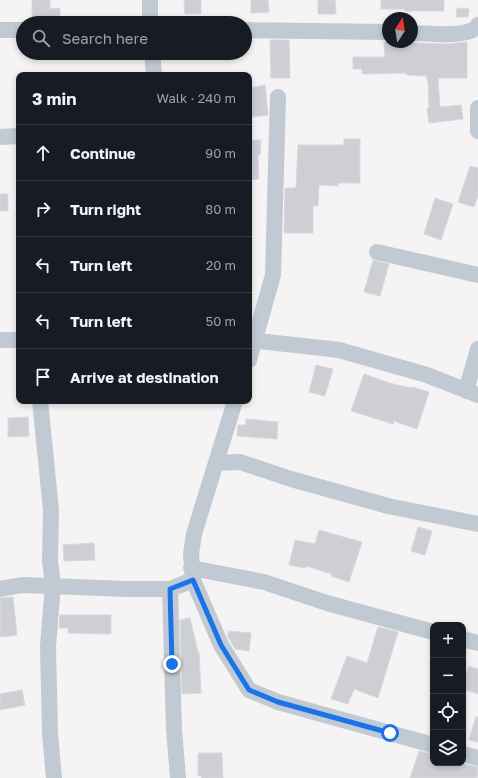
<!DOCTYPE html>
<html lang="en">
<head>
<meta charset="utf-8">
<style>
	:root { --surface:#171b24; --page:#20242c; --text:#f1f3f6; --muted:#9ea1a6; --line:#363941 }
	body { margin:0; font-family:"Golos Text",sans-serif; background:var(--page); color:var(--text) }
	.controls { position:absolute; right:12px; bottom:12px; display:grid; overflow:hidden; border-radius:8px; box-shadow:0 2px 6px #0003 }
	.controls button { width:36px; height:36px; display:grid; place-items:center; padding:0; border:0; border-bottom:1px solid var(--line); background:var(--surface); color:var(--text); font:20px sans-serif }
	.compass { position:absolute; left:382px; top:12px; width:36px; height:36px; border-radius:50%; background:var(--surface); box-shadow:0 2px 6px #0003; rotate:12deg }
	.stop { position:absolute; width:12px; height:12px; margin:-9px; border:3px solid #1a73e8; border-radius:50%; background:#fff }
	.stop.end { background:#1a73e8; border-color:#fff; box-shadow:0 1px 4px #0008 }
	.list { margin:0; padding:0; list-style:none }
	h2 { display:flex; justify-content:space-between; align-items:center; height:52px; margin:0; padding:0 16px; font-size:17px }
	h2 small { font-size:13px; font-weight:400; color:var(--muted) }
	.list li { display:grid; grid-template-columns:26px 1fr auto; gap:12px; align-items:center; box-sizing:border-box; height:56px; padding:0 16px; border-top:1px solid var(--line) }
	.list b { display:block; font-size:15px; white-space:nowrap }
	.list em { font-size:13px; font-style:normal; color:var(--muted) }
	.icon { flex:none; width:22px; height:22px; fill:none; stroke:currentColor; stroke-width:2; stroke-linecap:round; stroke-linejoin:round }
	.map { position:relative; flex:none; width:478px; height:778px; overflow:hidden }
	.search { position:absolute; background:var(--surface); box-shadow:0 2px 6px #0003; left:16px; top:16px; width:236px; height:44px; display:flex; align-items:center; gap:10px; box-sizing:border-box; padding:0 14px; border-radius:22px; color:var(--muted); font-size:15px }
	.panel { position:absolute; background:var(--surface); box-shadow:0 2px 6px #0003; left:16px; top:72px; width:236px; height:332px; border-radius:8px }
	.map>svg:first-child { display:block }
	.building { fill:#cdcfd5; stroke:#d7d9de }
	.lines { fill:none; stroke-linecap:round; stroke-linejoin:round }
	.minor { stroke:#c1cad2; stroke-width:16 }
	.route { stroke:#1a73e8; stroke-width:5 }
</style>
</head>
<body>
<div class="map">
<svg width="478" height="778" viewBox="0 0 478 778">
	<rect width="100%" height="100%" fill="#f5f3f3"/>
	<path class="building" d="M32,0h18v9l10,-1v11h-28z
		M184,0h17v14h-16z
		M251,0h17l1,12 -18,1z
		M318,0h17l1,14h-18z
		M381,0h63v11h-39v-2h-24z
		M457,8l12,1 -1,8h-12z
		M270,40h19l1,38h-19z
		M384,42l64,2 19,-2v36h-29l2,29 21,-2 2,14 -34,4 -2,-15h2l-1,-26 -2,-6 -19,-1v-2l-45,1v-5h-9v-12h32z
		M265,85l3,30 -16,2 -3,-29z
		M344,139h16v44h-22v3l-19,-1 -1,21h-5v27h-29l1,-45h11l2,-43h46z
		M249,140h12l-1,15h-2l1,24 -10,1z
		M470,166l8,2v27l-4,12 -16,-5z
		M0,194h8v17h-8z
		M435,198l18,6 -12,36 -17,-6z
		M373,260l16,4 -9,32 -16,-4z
		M316,365l17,4 -8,27 -16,-4z
		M364,374l25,9 22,5 1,-1 17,5 -12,37 -23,-8 -1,3 -42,-13z
		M28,417l1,19 -21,1v-19z
		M246,419l32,3 -1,17 -40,-3 1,-11h8z
		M418,527l14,4 -7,24 -14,-4z
		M319,530l43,12 -13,40 -18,-6 1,-2 -26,-8 -1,2 -16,-3 6,-25 20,4z
		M94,543l1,17 -31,1 -1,-16z
		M13,597l4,38 -17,2v-39z
		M60,615h51v19l-43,-1v-5h-9z
		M190,618l8,34h1l2,41 -19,1 -2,-74z
		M378,627l20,5 -20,66 -24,-9 -6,15 -17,-5 16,-43 20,7z
		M228,631l23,2 -2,18 -14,-2 -7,-12z
		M469,666l9,3v25l-15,-5v-7z
		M22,690l3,15 -25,5v-16z
		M476,717h2v25l-9,-2z
		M419,751l14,3v9h27l18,4 -1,11h-67z
		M198,753h24l1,25h-21l-1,-2h-3z"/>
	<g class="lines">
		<path class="minor" d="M150,0v23
			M0,30h23
			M245,30l143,2
			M412,33c16,0 58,6 66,-8
			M152,53l2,22
			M478,108v23
			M0,137l19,-1
			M377,252l101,23
			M0,340h19
			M249,340l90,10 88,25 51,20
			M249,360l24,-85 5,-178
			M466,391l12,-42
			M40,401l11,109 -1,51 3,24 -5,61 2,88 4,44
			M235,401l-41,133 -3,20 2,26 28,65 28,45 29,12 155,43
			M216,463l24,-1 51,17 97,27 90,18
			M191,568l73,14 63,21 106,29
			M0,589l22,-4 105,4h43l23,-9
			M170,589l4,140 4,49
			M463,639l15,4
			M463,754l15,4"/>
	</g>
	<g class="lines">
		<path class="route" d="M172,664l-2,-75 23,-9 28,65 28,45 29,12 112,31"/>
	</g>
</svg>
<div class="controls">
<button>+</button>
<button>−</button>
<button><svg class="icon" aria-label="locate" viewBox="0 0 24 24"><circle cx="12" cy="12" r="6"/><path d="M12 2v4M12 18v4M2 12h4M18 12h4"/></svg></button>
<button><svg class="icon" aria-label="layers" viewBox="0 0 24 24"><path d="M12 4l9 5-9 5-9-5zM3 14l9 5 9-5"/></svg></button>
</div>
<svg class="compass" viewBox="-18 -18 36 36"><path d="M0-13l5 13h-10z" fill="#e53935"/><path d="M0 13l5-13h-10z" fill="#9ea1a6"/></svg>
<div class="stop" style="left:390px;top:733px"></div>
<div class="stop end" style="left:172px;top:664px"></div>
<div class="search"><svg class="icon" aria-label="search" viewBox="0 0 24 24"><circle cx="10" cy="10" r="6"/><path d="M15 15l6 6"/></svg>Search here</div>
<section class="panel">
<h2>3 min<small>Walk · 240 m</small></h2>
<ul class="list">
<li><svg class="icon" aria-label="ahead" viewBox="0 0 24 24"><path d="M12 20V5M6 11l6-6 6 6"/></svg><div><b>Continue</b></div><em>90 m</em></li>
<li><svg class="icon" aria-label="right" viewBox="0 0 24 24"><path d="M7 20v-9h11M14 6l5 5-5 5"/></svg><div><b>Turn right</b></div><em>80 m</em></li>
<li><svg class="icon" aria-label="left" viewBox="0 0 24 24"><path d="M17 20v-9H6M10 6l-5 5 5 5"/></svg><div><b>Turn left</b></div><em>20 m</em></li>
<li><svg class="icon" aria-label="left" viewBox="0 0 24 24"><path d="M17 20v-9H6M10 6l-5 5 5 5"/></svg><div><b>Turn left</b></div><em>50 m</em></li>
<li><svg class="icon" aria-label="arrive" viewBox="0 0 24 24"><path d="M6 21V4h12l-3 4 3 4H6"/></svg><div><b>Arrive at destination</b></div></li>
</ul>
</section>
</div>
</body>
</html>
